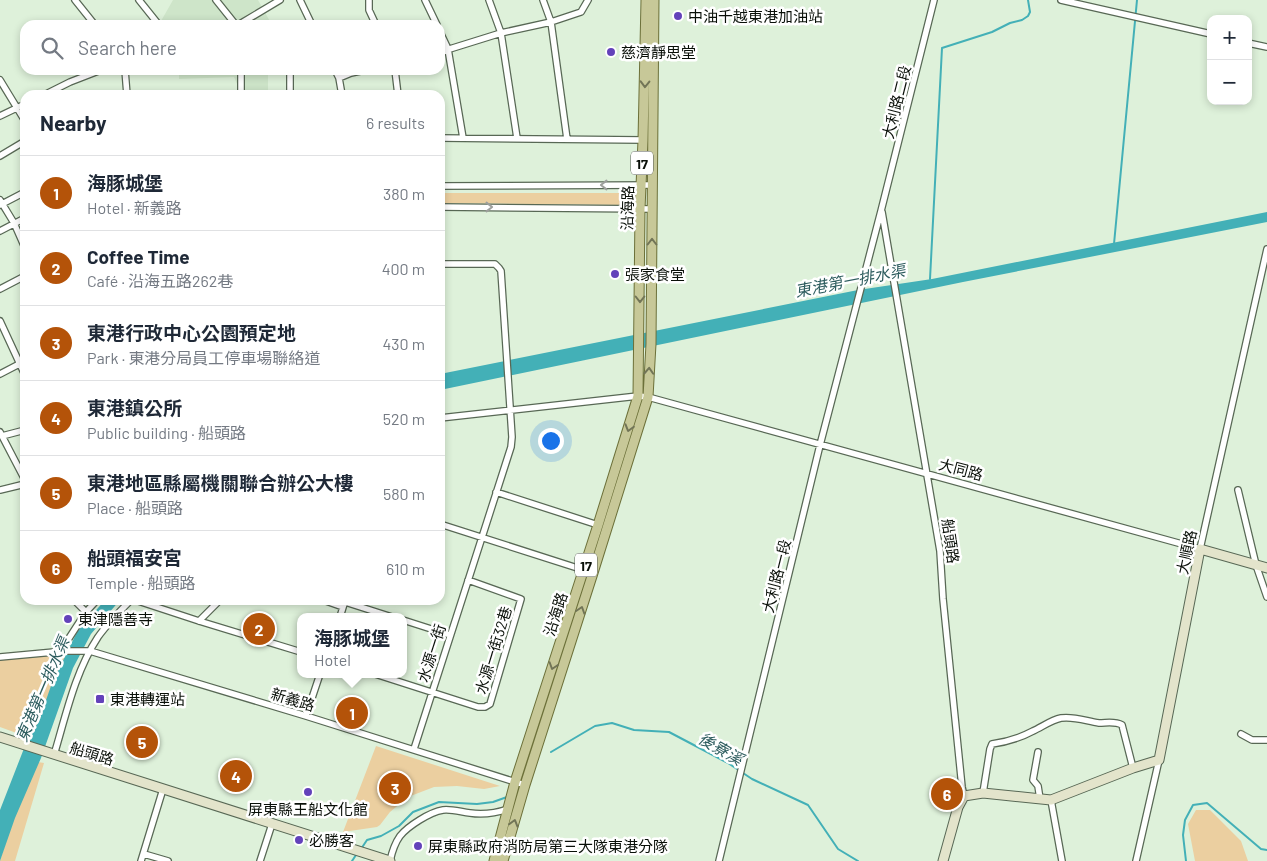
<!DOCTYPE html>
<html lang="en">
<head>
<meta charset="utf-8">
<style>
	:root { --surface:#fff; --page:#f2f2f3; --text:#1f2937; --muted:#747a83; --line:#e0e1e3; --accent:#b45309 }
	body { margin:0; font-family:Barlow,"Noto Sans TC",sans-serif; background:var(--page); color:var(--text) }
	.controls { position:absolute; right:15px; top:15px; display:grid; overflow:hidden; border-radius:10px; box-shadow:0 2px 8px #0003 }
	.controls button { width:45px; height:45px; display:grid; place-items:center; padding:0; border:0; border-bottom:1px solid var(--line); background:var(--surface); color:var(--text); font:25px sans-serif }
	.you { position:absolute; left:550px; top:440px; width:18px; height:18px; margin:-12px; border:4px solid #fff; border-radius:50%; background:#1a73e8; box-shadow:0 0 0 8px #1a73e833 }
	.badge { display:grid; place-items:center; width:32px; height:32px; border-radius:50%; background:var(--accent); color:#fff; font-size:16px; font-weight:700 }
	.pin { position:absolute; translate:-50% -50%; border:2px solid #fff; box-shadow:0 1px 5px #0006 }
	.popup { position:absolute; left:297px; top:613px; width:110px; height:65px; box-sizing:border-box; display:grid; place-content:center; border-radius:10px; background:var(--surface); filter:drop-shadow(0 1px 4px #0005); font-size:16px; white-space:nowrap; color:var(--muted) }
	.popup b { font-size:19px; color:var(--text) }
	.popup::after { content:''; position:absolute; left:50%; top:100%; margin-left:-10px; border:10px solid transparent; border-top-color:var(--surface) }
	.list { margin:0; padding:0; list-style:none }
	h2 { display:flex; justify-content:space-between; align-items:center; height:65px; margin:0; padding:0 20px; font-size:21px }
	h2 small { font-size:16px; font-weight:400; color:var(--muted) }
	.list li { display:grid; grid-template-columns:32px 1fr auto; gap:15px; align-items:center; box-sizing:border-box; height:75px; padding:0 20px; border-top:1px solid var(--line) }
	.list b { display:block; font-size:19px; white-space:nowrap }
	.list p { margin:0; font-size:16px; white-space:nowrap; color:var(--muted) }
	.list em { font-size:16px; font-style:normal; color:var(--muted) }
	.icon { flex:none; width:28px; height:28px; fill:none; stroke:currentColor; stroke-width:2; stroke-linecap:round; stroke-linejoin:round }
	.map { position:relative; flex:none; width:1267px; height:861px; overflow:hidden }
	.search { position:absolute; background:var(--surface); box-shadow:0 2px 8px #0003; left:20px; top:20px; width:425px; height:55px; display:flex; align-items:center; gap:12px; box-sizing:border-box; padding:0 18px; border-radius:15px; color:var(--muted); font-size:19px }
	.panel { position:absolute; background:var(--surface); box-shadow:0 2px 8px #0003; left:20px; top:90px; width:425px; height:515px; border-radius:15px }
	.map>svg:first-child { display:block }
	.built { fill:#cee5c9 }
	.green { fill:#ebcfa0 }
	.water { fill:#43b0b7 }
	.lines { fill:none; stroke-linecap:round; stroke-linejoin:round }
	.stream { stroke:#43b0b7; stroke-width:2 }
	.street-casing { stroke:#586855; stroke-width:8 }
	.secondary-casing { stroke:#586855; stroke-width:11 }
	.primary-casing { stroke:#6c7039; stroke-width:11 }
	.street { stroke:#fff; stroke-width:5.5 }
	.secondary { stroke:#e3e4cb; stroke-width:9 }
	.primary { stroke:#c7c898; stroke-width:9 }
	.oneway { stroke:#727557 }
	.oneway2 { stroke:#9d9f9c }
	.poi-dot { fill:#6342ba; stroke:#fff; stroke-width:2 }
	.labels { text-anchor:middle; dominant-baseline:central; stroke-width:5; stroke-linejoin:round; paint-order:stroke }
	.shield { fill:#fff; stroke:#535752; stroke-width:1 }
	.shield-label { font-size:14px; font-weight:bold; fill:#090f08 }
	.poi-label { font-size:15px; fill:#090f08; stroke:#fff; text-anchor:start }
	.street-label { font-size:15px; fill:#090f08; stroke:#fff }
	.water-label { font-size:16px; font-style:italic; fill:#2d5c5e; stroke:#fff }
</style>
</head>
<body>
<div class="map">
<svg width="1267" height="861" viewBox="0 0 1267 861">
	<rect width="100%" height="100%" fill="#def1da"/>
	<path class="built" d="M173,0h85l14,25h-107l-4,-4z
		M179,70h89v25h-31v-11l-3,-7 -55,2z"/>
	<path class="green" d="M440,193h186v12l-186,-2z
		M70,653l-37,86 -33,-12v-69z
		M376,746l124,40 -16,3 -27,-3 -23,1 -26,10 -18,15 -10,13 -3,2 -34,5z
		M38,762l6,1 -29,98h-15l15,-49z
		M1196,810h14l31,31 7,20h-53l-7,-37z"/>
	<path class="water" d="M1267,212v10l-304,60 -523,108v-16l418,-84 74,-11z
		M105,600h15l-29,34 -18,34 -32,90 -26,60 -15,43v-51l30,-77 8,-10 14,-40 25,-51z"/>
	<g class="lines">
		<path class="stream" d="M1114,244l23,-244
			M930,279l12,-231 50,-16 18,-9 12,-3 6,-4 2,-4 -2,-12
			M551,752l44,-26 17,-3 22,7 35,2 59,31 24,16 56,26 30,44 20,12
			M361,849l6,-9 14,-4 18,-10 14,-14 26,-10 38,2 16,-2 14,-5
			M352,861l4,-6
			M1186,861l-3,-26 2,-15 8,-15 14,-2 54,46 6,1"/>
		<g class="street-casing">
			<path id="street" d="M75,0l20,25
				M139,0l20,25
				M216,0l20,25
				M300,0l12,25
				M369,0v10l7,15
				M425,0l12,25
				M489,0l12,33 16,105
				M543,0l8,22 16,117
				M1061,0l150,34
				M238,25l42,-25
				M440,32l8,17 15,89
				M1248,43l19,4
				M440,52l61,-19 50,-11 30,-10 7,-12
				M125,70l2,25
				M241,70v25
				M335,70l4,8 3,17
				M395,70l3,25
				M339,78l12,-5 14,-3
				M0,80l25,41
				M44,95l26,-13 31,-12
				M290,95v-25
				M0,116l25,-12
				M440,138l203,2
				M0,156l25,-15
				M440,186l212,-1
				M0,200l14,23 11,25
				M0,205l25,-13
				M440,207l212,2
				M882,212l58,339 3,48 19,188 2,9
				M0,231l25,-13
				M0,289l25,-13
				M0,321l25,54
				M0,374l25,-13
				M440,418l198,-22 10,1 552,152 67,-300
				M0,432l25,48
				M2,436l23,-6
				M0,490l25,-6
				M1238,490l18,75 11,32
				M496,492l102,33
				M440,524l153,49
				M74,600l12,12
				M135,600l64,21 102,31
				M323,600l20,7
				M345,602l47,15
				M340,617l4,-13
				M403,620l47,15
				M199,621l21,-21
				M60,652l26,-40 11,-12
				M0,657l65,-6h25l216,65 219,69
				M375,674l103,33h7l5,-3 31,-105 -53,-19
				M306,716l14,-42
				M1241,734l11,6h15
				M414,749l97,-302 1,-10 -11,-166 -2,-3 -4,-4h-55
				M1038,752l-5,28 5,6 2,13
				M54,755c12,-40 21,-83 44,-118 10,-14 21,-25 33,-37
				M983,793l7,-44 2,-5c14,-2 28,-6 41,-13 9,-4 18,-11 28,-13 13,-2 25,3 38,5 8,0 16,-2 23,2l11,43
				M1051,800l11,61
				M144,854l24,7
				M141,861l22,-72
				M260,861l12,-37
				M390,861c2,-9 5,-18 10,-25 8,-10 30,-24 43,-26 9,-1 18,2 27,3 13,2 26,0 38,-4
				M719,861l101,-416 61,-234 53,-211
				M1136,861l23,-101"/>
		</g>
		<g class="secondary-casing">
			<path id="secondary" d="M0,737l390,124
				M943,861l15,-54 6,-11 19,-3 68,7 82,-32 26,-8 41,-211 67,19"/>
		</g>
		<g class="primary-casing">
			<path id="primary" d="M494,861l21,-79 83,-257 40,-129 2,-187 3,-69 3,-140
				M503,861l22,-76 68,-212 55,-176 3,-53 3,-344"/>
		</g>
		<use href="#street" class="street"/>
		<use href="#secondary" class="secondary"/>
		<use href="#primary" class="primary"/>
	</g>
	<defs><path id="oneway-chevron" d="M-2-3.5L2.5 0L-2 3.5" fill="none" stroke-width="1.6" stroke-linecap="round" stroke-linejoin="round" transform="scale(1.25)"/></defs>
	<g class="oneway">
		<use href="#oneway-chevron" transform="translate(645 84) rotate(91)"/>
		<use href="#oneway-chevron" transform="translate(652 242) rotate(-90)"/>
		<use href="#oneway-chevron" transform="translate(640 299) rotate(90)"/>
		<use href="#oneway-chevron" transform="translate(649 371) rotate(-87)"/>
		<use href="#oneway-chevron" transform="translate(629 428) rotate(106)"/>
		<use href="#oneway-chevron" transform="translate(581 610) rotate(-72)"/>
		<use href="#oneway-chevron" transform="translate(553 666) rotate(108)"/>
		<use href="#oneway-chevron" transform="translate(514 823) rotate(-74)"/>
	</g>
	<g class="oneway2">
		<use href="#oneway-chevron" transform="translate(604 185) rotate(180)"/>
		<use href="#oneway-chevron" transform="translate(489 207)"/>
	</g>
	<g class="poi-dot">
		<circle cx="678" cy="16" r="5"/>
		<circle cx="611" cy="52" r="5"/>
		<circle cx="615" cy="274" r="5"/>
		<circle cx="68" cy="619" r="5"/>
		<rect x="95" y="694" width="10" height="10" rx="2.5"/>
		<circle cx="308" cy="792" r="5"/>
		<circle cx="299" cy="840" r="5"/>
		<circle cx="418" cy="846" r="5"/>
	</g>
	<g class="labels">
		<g class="shield">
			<rect x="631" y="151.5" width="22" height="23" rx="4"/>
			<rect x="575" y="553.5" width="22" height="23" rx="4"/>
		</g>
		<g class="shield-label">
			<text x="642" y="163">17</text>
			<text x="586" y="565">17</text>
		</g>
		<g class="poi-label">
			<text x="688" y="16">中油千越東港加油站</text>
			<text x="621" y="52">慈濟靜思堂</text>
			<text x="625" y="274">張家食堂</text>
			<text x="78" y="619">東津隱善寺</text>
			<text x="110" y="699">東港轉運站</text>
			<text x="308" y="809" text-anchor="middle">屏東縣王船文化館</text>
			<text x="309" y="840">必勝客</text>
			<text x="428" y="846">屏東縣政府消防局第三大隊東港分隊</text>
		</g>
		<g class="street-label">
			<text transform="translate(896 102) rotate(-76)">大利路二段</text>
			<text transform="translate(627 208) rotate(-89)">沿海路</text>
			<text transform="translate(961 469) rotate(15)">大同路</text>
			<text transform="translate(951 541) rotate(82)">船頭路</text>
			<text transform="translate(1186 552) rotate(-78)">大順路</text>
			<text transform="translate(776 576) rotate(-76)">大利路一段</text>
			<text transform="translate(555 614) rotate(-72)">沿海路</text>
			<text transform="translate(493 650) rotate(-73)">水源一街32巷</text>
			<text transform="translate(431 653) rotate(-72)">水源一街</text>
			<text transform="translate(293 699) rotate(17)">新義路</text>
			<text transform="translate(92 753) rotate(17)">船頭路</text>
		</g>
		<g class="water-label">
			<text transform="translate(850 280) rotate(-11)">東港第一排水渠</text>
			<text transform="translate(42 689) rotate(-67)">東港第一排水渠</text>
			<text transform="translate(721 748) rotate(30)">後寮溪</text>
		</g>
	</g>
</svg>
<div class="controls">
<button>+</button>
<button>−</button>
</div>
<div class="you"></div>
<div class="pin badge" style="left:352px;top:713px">1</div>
<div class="popup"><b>海豚城堡</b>Hotel</div>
<div class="pin badge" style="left:259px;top:629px">2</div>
<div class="pin badge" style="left:395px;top:788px">3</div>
<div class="pin badge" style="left:236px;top:776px">4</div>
<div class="pin badge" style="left:142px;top:742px">5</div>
<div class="pin badge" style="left:947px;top:794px">6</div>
<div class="search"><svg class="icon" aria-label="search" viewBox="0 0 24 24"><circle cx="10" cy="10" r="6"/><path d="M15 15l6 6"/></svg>Search here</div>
<section class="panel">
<h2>Nearby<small>6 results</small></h2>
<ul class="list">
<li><span class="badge">1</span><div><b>海豚城堡</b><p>Hotel · 新義路</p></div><em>380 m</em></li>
<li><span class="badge">2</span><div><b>Coffee Time</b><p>Café · 沿海五路262巷</p></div><em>400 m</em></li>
<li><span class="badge">3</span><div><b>東港行政中心公園預定地</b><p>Park · 東港分局員工停車場聯絡道</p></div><em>430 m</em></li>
<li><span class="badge">4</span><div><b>東港鎮公所</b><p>Public building · 船頭路</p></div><em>520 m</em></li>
<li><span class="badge">5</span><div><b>東港地區縣屬機關聯合辦公大樓</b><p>Place · 船頭路</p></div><em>580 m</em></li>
<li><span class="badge">6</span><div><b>船頭福安宮</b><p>Temple · 船頭路</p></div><em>610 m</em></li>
</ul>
</section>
</div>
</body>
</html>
